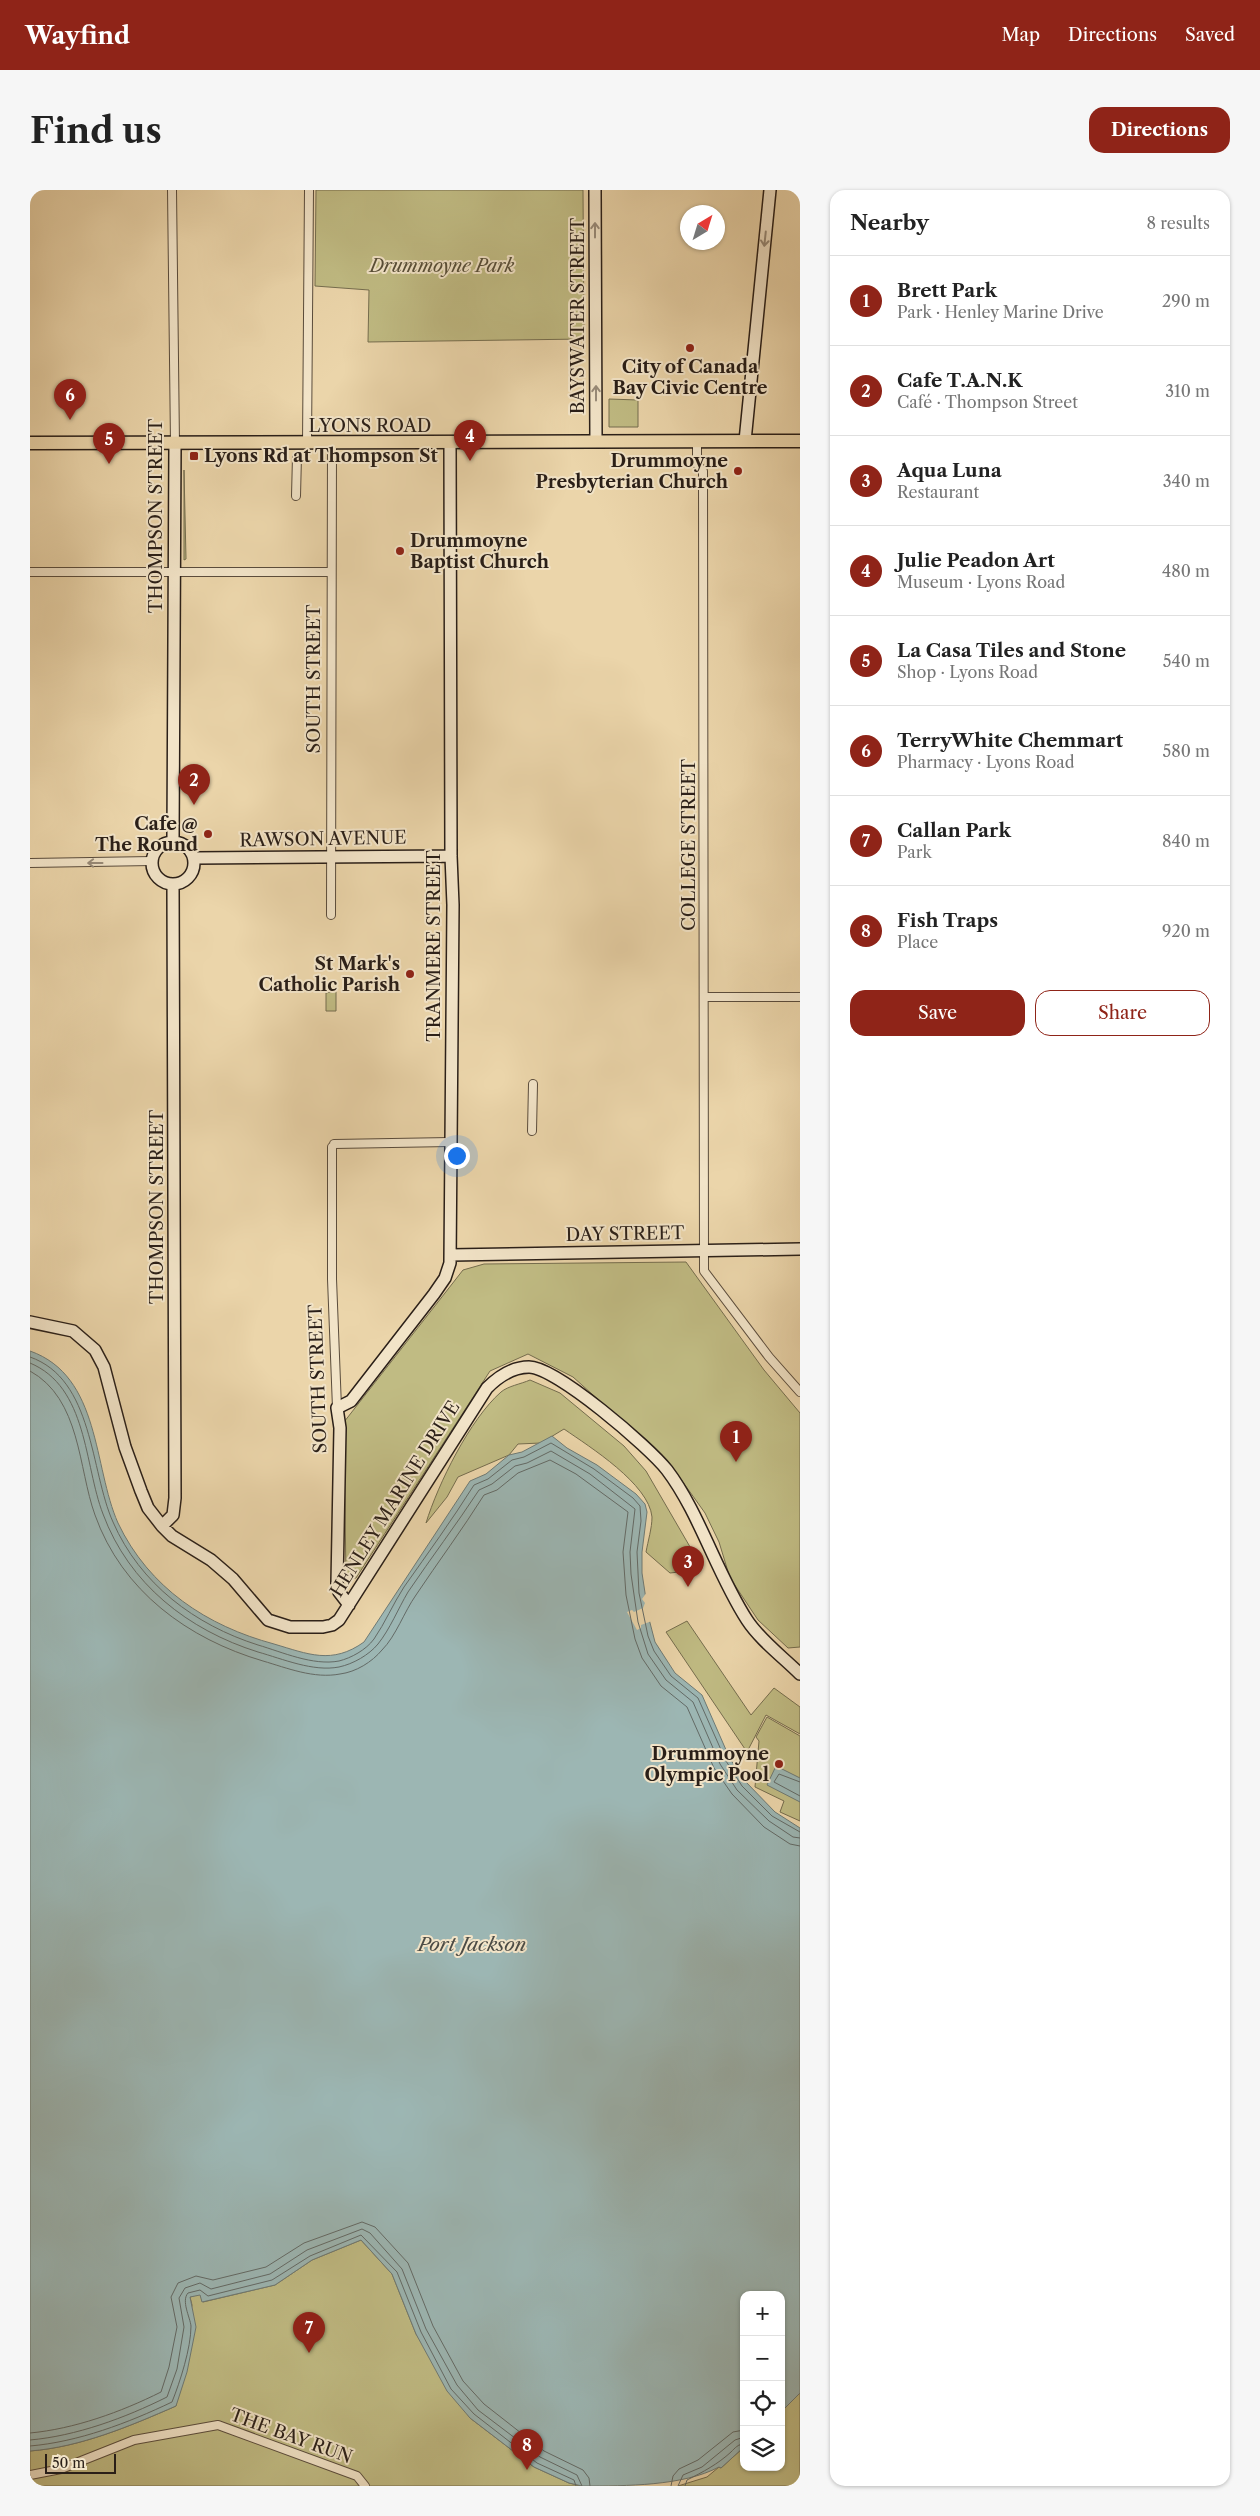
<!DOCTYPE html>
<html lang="en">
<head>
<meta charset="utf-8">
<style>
	:root { --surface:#fff; --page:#f6f6f6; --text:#222; --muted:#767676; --line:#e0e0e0; --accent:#8f2418 }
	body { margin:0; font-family:"Libre Caslon Text",serif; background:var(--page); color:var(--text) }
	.controls { position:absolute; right:15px; bottom:15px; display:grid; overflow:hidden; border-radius:10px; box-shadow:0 1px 4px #0004 }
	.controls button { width:45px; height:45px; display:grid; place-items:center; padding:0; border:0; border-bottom:1px solid var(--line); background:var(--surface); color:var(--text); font:25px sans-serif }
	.compass { position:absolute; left:650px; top:15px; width:45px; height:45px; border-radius:50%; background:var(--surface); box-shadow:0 1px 4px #0004; rotate:38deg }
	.scale { position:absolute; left:15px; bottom:12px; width:71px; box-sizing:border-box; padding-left:5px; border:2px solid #2a1f18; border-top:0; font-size:14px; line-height:18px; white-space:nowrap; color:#2a1f18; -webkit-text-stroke:4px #f2e4c8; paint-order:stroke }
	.you { position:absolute; left:426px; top:965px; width:18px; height:18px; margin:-12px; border:4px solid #fff; border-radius:50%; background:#1a73e8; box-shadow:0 0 0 8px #1a73e833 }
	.badge { display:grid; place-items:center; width:32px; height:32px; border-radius:50%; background:var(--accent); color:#fff; font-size:16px; font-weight:700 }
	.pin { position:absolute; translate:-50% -41px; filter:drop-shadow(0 1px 2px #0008) }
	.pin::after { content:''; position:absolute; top:26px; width:18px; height:15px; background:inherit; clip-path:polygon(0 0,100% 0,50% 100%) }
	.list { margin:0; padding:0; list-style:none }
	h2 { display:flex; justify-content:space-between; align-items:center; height:65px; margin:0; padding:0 20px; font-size:21px }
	h2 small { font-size:16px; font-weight:400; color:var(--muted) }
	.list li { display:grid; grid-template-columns:32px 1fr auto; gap:15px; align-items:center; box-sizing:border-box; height:90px; padding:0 20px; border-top:1px solid var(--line) }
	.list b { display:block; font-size:19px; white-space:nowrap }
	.list p { margin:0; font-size:16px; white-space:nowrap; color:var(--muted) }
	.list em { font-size:16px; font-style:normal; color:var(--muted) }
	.actions { display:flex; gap:10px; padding:15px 20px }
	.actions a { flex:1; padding:11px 0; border:1px solid var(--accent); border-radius:15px; text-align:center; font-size:18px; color:var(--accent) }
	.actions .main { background:var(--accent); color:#fff }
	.icon { flex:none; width:28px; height:28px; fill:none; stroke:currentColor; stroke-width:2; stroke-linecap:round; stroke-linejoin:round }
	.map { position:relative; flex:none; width:770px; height:2296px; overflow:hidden; border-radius:15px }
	header { display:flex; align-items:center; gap:30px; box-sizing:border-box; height:70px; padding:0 25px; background:var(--accent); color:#fff }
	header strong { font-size:24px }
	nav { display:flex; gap:28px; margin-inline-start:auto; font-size:18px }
	.intro { display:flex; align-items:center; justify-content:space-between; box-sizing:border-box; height:120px; padding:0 30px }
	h1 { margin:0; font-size:35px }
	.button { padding:12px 22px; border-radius:15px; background:var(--accent); color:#fff; font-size:18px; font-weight:700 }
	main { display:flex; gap:30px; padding:0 30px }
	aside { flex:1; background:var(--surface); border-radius:15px; box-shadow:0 1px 4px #0004 }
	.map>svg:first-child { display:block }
	.green { fill:#c0bb83; stroke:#756d4e }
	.water { fill:#9cb6b3; stroke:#6e7a75 }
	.pier { fill:#ebd5aa }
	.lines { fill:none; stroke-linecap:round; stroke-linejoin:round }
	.shore { stroke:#636a66; stroke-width:1 }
	.street-casing { stroke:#5a4c3c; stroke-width:10 }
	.secondary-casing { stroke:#2a1f18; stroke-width:14 }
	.primary-casing { stroke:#2a1f18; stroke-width:15 }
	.street { stroke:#f2e4c8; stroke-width:8 }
	.secondary { stroke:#f2e4c8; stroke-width:11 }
	.primary { stroke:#ebd5aa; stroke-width:12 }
	.oneway { stroke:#988b79 }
	.poi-dot { fill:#8f2418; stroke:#f2e4c8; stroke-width:2 }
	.labels { text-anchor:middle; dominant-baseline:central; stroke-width:4; stroke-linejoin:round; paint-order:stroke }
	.park-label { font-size:18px; font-style:italic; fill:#574e38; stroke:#f2e4c8 }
	.street-label { font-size:18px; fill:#2a1f18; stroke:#f2e4c8 }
	.poi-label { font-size:18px; font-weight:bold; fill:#2a1f18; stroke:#f2e4c8; text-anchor:end }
	.water-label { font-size:19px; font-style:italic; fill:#4c4c46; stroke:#f2e4c8 }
</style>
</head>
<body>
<header>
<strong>Wayfind</strong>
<nav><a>Map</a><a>Directions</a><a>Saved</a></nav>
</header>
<div class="intro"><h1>Find us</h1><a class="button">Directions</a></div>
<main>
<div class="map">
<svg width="770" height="2296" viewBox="0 0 770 2296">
	<rect width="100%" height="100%" fill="#ebd5aa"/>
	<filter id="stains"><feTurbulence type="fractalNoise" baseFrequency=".004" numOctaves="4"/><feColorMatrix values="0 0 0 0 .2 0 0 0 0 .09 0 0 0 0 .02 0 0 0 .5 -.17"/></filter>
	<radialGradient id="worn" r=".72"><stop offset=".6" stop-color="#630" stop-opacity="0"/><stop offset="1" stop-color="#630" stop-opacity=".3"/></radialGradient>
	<path class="green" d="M286,0h267l1,149 -216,3 1,-52 -54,-4z
		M579,209l29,1v27h-29z
		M154,280l2,89 -2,1z
		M306,801v20h-10v-18z
		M656,1072l78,108 36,43v234l-12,1 -30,-28 -28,-42 -11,-36 -14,-29 -35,-49 -97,-87 -45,-23 -38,17 -134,207 -10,2 -2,-158 119,-152 21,-6z
		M500,1190l30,13 64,53 22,25 47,81 -14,20 -9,1 -24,-21c2,-11 6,-24 6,-35 -3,-33 -62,-70 -88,-88l-23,14 -23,1 -9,11 -51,22 -11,20 -21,26c12,-39 44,-104 75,-131 7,-6 20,-8 29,-12z
		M657,1431l64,94 23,-27 26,19v27l-34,-19 -19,37 -81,-120z
		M737,1527l33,19v85l-20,-9 4,-11 -29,-14 4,-46 -3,-4z
		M331,2050l31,34 24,60 54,84 64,49 35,16 13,3h-552v-35c51,-4 100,-25 146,-45l16,-101 -2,-8 10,-3 3,8 72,-17 37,-25z
		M770,2203v93h-122l29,-9 12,-10 2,1 23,-21v20h37v-55z"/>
	<path class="water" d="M0,1161c71,25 63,116 88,172 31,65 89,103 156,121 34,10 58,21 90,-2l106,-161 16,-7 23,-19 13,-3 30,-16 15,12 30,17 39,29 9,10 2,8 -5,40v21l7,46 6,23 20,31 27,22 28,64 16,23 29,30 25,16v565l-19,19v-117h-37v152l-23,21 -2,-1c-36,19 -92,19 -137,19l-13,-3 -35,-16 -64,-49 -23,-27 -31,-57 -24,-60 -31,-34 -49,20 -37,25 -73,17 -2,-7 -10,2 6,30 -9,45 -11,34c-46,20 -95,41 -146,45z
		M746,1576l24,12v24l-33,-17z"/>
	<path class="pier" d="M617,1402l5,29 -11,4v3l-4,2 -10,-18 5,-2 2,2 9,-4 2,-5 -3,-4z"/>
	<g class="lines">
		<path class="shore" d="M0,1167c64,22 60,114 83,165 27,62 82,103 145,123 24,7 55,21 81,16 12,-3 27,-11 35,-22 11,-16 19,-35 30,-52 24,-34 48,-67 70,-102l14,-6 24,-19 12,-3 27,-14 43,26 39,29 7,8 1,15 -4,31 2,41 9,43 6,15 17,25 27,22 28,63 16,25 30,30 28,16
			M0,1173c58,24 54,102 73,151 26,70 85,116 155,138 25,7 55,20 81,15 14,-3 30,-12 39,-23 12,-15 20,-35 30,-52 23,-34 48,-67 71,-102l13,-6 23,-18 12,-3 24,-12 39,23 45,35 -5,43 1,22 7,48 10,32 18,26 27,22 27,62 17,26 32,31 24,16 7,1
			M0,1181c51,28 48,97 65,144 27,76 93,124 168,146 24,7 51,18 77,13 16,-2 32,-12 42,-24 14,-14 22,-38 34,-55 22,-33 46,-65 68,-100l13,-5 21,-17 32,-13 26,14 52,38 -5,40 3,43 9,44 7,19 19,28 26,21 27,61 18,26 32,33 26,17 10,2
			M770,1592l-21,-8 -5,8 26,14
			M0,2243c44,-4 91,-21 131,-41l8,-25 8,-40 -6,-30 7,-14 18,-7 17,4 53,-13 38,-24 58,-21 13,5 33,36 25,63 30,55 21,23 60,47 39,19 6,8 1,8
			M0,2250c46,-4 95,-22 137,-43l10,-28 7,-42 -5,-29 6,-10 15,-5 11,6 59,-15 37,-24 55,-21 8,4 32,36 24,60 31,56 21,25 62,47 37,18 5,11
			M0,2256c48,-4 98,-23 142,-44 8,-20 19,-54 19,-76 -1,-9 -10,-25 -3,-33l12,-3 8,6 64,-16 38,-24 51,-21 36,37 24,60 30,57 23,25 63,49 37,17 2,6
			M641,2296l2,-10 6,-7 19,-9 35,-28 11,-2
			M648,2296l5,-11 19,-8 33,-27 9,-3
			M655,2296l2,-6c16,-8 31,-16 44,-28 4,-4 7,-8 13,-8"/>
		<g class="street-casing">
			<path id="street" d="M142,0l3,254
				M667,251v23l6,7 1,795v5l65,86 31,35
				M277,254l2,-254
				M266,306l1,-40
				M0,382h301
				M0,673l122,-2
				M301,725l1,-471
				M674,807h96
				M502,941l1,-47
				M304,954l116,-2
				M302,957v132l5,129
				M0,2285l31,-6 73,-29 84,-15 139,51 8,10"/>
		</g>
		<g class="secondary-casing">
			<path id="secondary" d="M565,0l1,251
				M715,251l25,-251
				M143,651l2,-397
				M122 673a21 21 0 1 1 42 0a21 21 0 1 1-42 0Z
				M165,668l256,-2
				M421,1065l349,-6
				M0,1132l43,9 22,19 9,17 21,80 16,44 7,17 14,18 10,10 39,24 22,19 35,41 22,7h33l9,-2 7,-5 148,-232c11,-11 25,-21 42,-21 27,0 120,80 138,103 32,42 50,104 80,150 13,20 36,37 53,54
				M132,1336l11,-11 2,-17 -2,-614
				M319,1415l-10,-13 -2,-9 3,-155 -3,-20 14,-7 83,-107 11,-16 5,-15 3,-358 -2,-49 -1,-413"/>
		</g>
		<g class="primary-casing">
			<path id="primary" d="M0,253l770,-2"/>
		</g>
		<use href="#street" class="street"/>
		<use href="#secondary" class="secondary"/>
		<use href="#primary" class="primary"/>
	</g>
	<defs><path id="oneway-shaft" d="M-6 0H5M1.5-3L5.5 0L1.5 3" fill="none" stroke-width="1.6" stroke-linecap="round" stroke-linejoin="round" transform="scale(1.25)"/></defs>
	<g class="oneway">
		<use href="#oneway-shaft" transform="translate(565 40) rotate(-90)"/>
		<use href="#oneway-shaft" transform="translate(735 49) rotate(96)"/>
		<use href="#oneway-shaft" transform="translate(566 203) rotate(-90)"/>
		<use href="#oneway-shaft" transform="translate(65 673) rotate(180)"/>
	</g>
	<g class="poi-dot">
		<circle cx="660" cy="158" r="5"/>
		<rect x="159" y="261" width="10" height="10" rx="2.5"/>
		<circle cx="708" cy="281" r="5"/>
		<circle cx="370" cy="361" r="5"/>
		<circle cx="178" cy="644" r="5"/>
		<circle cx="380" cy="784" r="5"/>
		<circle cx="749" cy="1574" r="5"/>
	</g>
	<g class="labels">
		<g class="park-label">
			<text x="412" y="76">Drummoyne Park</text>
		</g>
		<g class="street-label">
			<text transform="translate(548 126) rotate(-90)">BAYSWATER STREET</text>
			<text x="340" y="236">LYONS ROAD</text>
			<text transform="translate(126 326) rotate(-90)">THOMPSON STREET</text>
			<text transform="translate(284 489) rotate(-90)">SOUTH STREET</text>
			<text transform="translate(293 649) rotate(-1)">RAWSON AVENUE</text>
			<text transform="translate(659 655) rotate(-90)">COLLEGE STREET</text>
			<text transform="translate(404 756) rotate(-90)">TRANMERE STREET</text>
			<text transform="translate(127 1017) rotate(-90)">THOMPSON STREET</text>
			<text transform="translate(595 1044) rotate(-1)">DAY STREET</text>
			<text transform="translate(288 1189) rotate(-92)">SOUTH STREET</text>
			<text transform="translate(365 1309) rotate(-58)">HENLEY MARINE DRIVE</text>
			<text transform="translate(261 2246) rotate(20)">THE BAY RUN</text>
		</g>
		<g class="poi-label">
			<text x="660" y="177" text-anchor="middle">City of Canada<tspan x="660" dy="21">Bay Civic Centre</tspan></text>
			<text x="174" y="266" text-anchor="start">Lyons Rd at Thompson St</text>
			<text x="698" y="271">Drummoyne<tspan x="698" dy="21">Presbyterian Church</tspan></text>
			<text x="380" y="351" text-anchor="start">Drummoyne<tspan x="380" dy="21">Baptist Church</tspan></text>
			<text x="168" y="634">Cafe @<tspan x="168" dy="21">The Round</tspan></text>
			<text x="370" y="774">St Mark's<tspan x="370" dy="21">Catholic Parish</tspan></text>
			<text x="739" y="1564">Drummoyne<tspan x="739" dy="21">Olympic Pool</tspan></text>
		</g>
		<g class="water-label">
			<text x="442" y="1754">Port Jackson</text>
		</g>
	</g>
	<rect width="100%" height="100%" filter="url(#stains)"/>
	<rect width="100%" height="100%" fill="url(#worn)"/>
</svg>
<div class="controls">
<button>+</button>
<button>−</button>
<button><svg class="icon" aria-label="locate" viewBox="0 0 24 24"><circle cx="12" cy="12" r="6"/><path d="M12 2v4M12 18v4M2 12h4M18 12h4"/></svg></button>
<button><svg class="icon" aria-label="layers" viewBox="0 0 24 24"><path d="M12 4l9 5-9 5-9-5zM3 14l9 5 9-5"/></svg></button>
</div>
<svg class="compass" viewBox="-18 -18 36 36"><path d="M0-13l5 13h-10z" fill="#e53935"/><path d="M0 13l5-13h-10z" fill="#767676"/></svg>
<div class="scale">50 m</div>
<div class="you"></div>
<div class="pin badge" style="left:706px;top:1272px">1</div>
<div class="pin badge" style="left:164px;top:615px">2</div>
<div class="pin badge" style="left:658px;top:1397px">3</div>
<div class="pin badge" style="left:440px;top:271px">4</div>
<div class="pin badge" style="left:79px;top:274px">5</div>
<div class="pin badge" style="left:40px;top:230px">6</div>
<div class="pin badge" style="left:279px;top:2163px">7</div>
<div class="pin badge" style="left:497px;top:2280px">8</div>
</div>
<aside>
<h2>Nearby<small>8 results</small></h2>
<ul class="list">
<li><span class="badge">1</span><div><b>Brett Park</b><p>Park · Henley Marine Drive</p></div><em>290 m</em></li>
<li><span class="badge">2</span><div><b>Cafe T.A.N.K</b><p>Café · Thompson Street</p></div><em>310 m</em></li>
<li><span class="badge">3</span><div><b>Aqua Luna</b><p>Restaurant</p></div><em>340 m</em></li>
<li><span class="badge">4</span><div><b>Julie Peadon Art</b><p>Museum · Lyons Road</p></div><em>480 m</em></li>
<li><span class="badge">5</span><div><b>La Casa Tiles and Stone</b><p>Shop · Lyons Road</p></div><em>540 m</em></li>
<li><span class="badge">6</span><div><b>TerryWhite Chemmart</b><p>Pharmacy · Lyons Road</p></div><em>580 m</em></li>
<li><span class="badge">7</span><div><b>Callan Park</b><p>Park</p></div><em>840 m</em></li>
<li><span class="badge">8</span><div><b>Fish Traps</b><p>Place</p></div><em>920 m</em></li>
</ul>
<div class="actions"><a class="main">Save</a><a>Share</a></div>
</aside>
</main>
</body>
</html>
